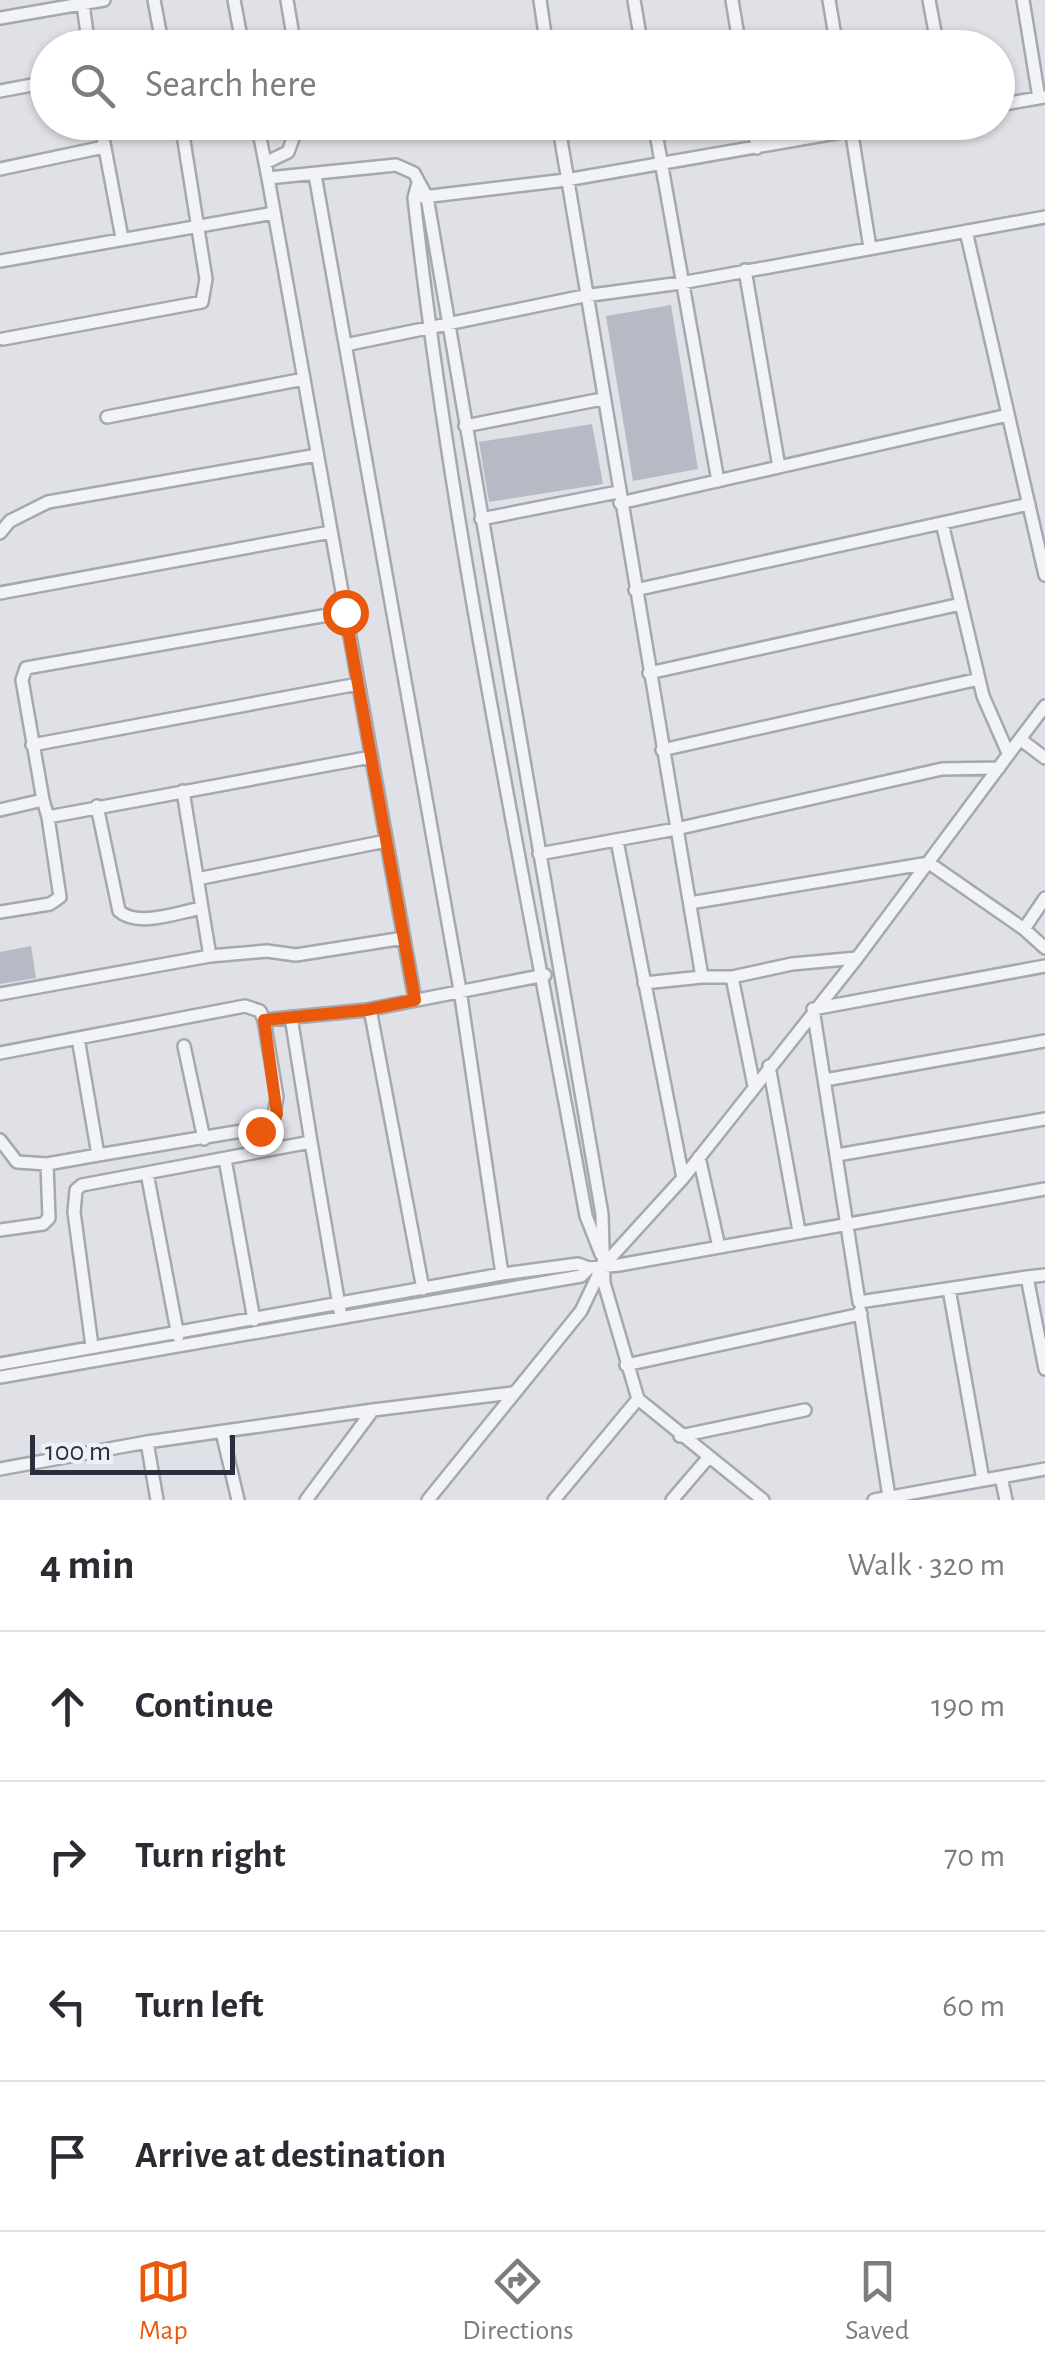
<!DOCTYPE html>
<html lang="en">
<head>
<meta charset="utf-8">
<style>
	:root { --surface:#fff; --page:#f2f2f3; --text:#2b2b33; --muted:#7c7c81; --line:#e1e1e2; --accent:#ea580c }
	body { margin:0; font-family:"Alegreya Sans",sans-serif; background:var(--page); color:var(--text) }
	.scale { position:absolute; left:30px; bottom:25px; width:205px; box-sizing:border-box; padding-left:10px; border:5px solid #2a2e3d; border-top:0; font-size:28px; line-height:35px; white-space:nowrap; color:#2a2e3d; -webkit-text-stroke:8px #eff0f5; paint-order:stroke }
	.stop { position:absolute; width:30px; height:30px; margin:-22px; border:8px solid #ea580c; border-radius:50%; background:#fff }
	.stop.end { background:#ea580c; border-color:#fff; box-shadow:0 2px 10px #0008 }
	.list { margin:0; padding:0; list-style:none }
	h2 { display:flex; justify-content:space-between; align-items:center; height:130px; margin:0; padding:0 40px; font-size:42px }
	h2 small { font-size:32px; font-weight:400; color:var(--muted) }
	.list li { display:grid; grid-template-columns:65px 1fr auto; gap:30px; align-items:center; box-sizing:border-box; height:150px; padding:0 40px; border-top:2px solid var(--line) }
	.list b { display:block; font-size:38px; white-space:nowrap }
	.list em { font-size:32px; font-style:normal; color:var(--muted) }
	.icon { flex:none; width:55px; height:55px; fill:none; stroke:currentColor; stroke-width:2; stroke-linecap:round; stroke-linejoin:round }
	.map { position:relative; flex:none; width:1045px; height:1500px; overflow:hidden }
	.search { position:absolute; background:var(--surface); box-shadow:0 2px 8px #0004; left:30px; right:30px; top:30px; height:110px; display:flex; align-items:center; gap:25px; box-sizing:border-box; padding:0 35px; border-radius:55px; color:var(--muted); font-size:38px }
	.sheet { height:730px; background:var(--surface) }
	nav { display:flex; justify-content:space-around; align-items:center; box-sizing:border-box; height:140px; border-top:2px solid var(--line); background:var(--surface); font-size:28px; color:var(--muted) }
	nav a { display:grid; justify-items:center; gap:5px }
	nav .on { color:var(--accent) }
	.map>svg:first-child { display:block }
	.building { fill:#b7bac4 }
	.lines { fill:none; stroke-linecap:round; stroke-linejoin:round }
	.street-casing { stroke:#a5a8b1; stroke-width:16 }
	.street { stroke:#f2f3f6; stroke-width:11 }
	.route { stroke:#ea580c; stroke-width:12 }
</style>
</head>
<body>
<div class="map">
<svg width="1045" height="1500" viewBox="0 0 1045 1500">
	<rect width="100%" height="100%" fill="#dfe1e7"/>
	<path class="building" d="M671,305l27,164 -65,12 -27,-165z
		M592,424l11,60 -114,18 -10,-60z
		M31,946l5,32 -36,6v-32z"/>
	<g class="lines">
		<g class="street-casing">
			<path id="street" d="M154,0l9,48
				M234,0l9,48
				M287,0l8,48
				M540,0l7,48
				M634,0l8,48
				M732,0l8,48
				M829,0l8,48
				M929,0l9,48
				M1023,0l16,98
				M83,4l6,44
				M0,18l104,-18
				M0,91l48,-9
				M998,105l47,-8
				M100,122l22,116
				M257,122l11,56 128,-13 18,8 13,24 175,1017 2,69 34,116 125,101
				M558,122l144,855h30l22,109
				M654,122l64,359
				M753,122l4,26
				M850,122l20,126
				M265,163l23,-11 11,-30
				M0,169l104,-22
				M315,175l145,815 42,284
				M268,178l147,822
				M418,183l-4,15c38,341 111,680 172,1018l15,38
				M423,197l143,-17 333,-58
				M966,231l79,344
				M0,261l274,-48
				M745,270l34,197
				M3,339l199,-37 4,-23 -25,-157
				M345,345l239,-49 97,-13 364,-66
				M107,417l197,-38
				M465,426l137,-27
				M620,503l388,-88
				M481,519l137,-27
				M942,523l41,173 25,57
				M0,533l10,-12 38,-19 269,-47
				M635,590l394,-86
				M0,593l331,-61
				M649,673l312,-69
				M1045,706l-25,33 25,19
				M32,745l326,-61
				M662,750l317,-71
				M43,800l-21,-120 4,-12 319,-56
				M97,806l22,105c19,17 60,1 83,-3l-19,-117
				M0,810l43,-10 5,17 323,-60
				M617,841l66,337
				M539,854l137,-25 266,-60 57,-1
				M197,879l189,-38
				M690,903l239,-40 95,66 21,-31
				M202,908l8,48 57,-5 29,4 108,-17
				M0,912l50,-8 10,-7 -12,-80
				M1024,929l21,19
				M732,977l60,-13 65,-6
				M644,983l58,-6
				M0,994l210,-38
				M370,1009l53,280
				M184,1046l20,93
				M0,1053l245,-47 15,5 4,9
				M769,1066l30,165
				M825,1080l220,-39
				M0,1140l17,22 30,2
				M311,1142l29,169
				M98,1155l174,-29 5,-29 -13,-77 102,-10 179,-35
				M837,1155l208,-36
				M699,1157l20,90
				M225,1159l29,161
				M147,1173l31,163
				M0,1230l43,-6 6,-6 -2,-54 51,-9 -20,-117
				M1045,1275l-18,2 18,92
				M1027,1277l-168,25 -46,-293 232,-43
				M949,1289l34,191
				M860,1311l29,186
				M92,1346l-18,-134 2,-22 6,-5 229,-43 -20,-125
				M0,1364l502,-90 76,-10 11,4 30,-3 426,-76
				M626,1365l235,-51
				M0,1377l581,-101 8,-8
				M222,1432l16,68
				M680,1436l125,-26
				M147,1442l10,58
				M0,1469l147,-27 226,-32
				M1001,1477l5,23
				M306,1500l67,-90 139,-17
				M428,1500l153,-189 21,-44 81,-89 174,-220 163,-219
				M554,1500l84,-101
				M672,1500l36,-42
				M874,1500l171,-31"/>
		</g>
		<use href="#street" class="street"/>
	</g>
	<g class="lines">
		<path class="route" d="M260,1131l12,-5 5,-12 -13,-94 102,-10 49,-10 -70,-388"/>
	</g>
</svg>
<div class="scale">100 m</div>
<div class="stop" style="left:345px;top:612px"></div>
<div class="stop end" style="left:260px;top:1131px"></div>
<div class="search"><svg class="icon" aria-label="search" viewBox="0 0 24 24"><circle cx="10" cy="10" r="6"/><path d="M15 15l6 6"/></svg>Search here</div>
</div>
<section class="sheet">
<h2>4 min<small>Walk · 320 m</small></h2>
<ul class="list">
<li><svg class="icon" aria-label="ahead" viewBox="0 0 24 24"><path d="M12 20V5M6 11l6-6 6 6"/></svg><div><b>Continue</b></div><em>190 m</em></li>
<li><svg class="icon" aria-label="right" viewBox="0 0 24 24"><path d="M7 20v-9h11M14 6l5 5-5 5"/></svg><div><b>Turn right</b></div><em>70 m</em></li>
<li><svg class="icon" aria-label="left" viewBox="0 0 24 24"><path d="M17 20v-9H6M10 6l-5 5 5 5"/></svg><div><b>Turn left</b></div><em>60 m</em></li>
<li><svg class="icon" aria-label="arrive" viewBox="0 0 24 24"><path d="M6 21V4h12l-3 4 3 4H6"/></svg><div><b>Arrive at destination</b></div></li>
</ul>
</section>
<nav>
<a class="on"><svg class="icon" aria-label="map" viewBox="0 0 24 24"><path d="M3 6l6-2 6 2 6-2v14l-6 2-6-2-6 2zM9 4v14M15 6v14"/></svg>Map</a>
<a><svg class="icon" aria-label="directions" viewBox="0 0 24 24"><path d="M12 3l9 9-9 9-9-9zM9 14v-3h6M13 9l2 2-2 2"/></svg>Directions</a>
<a><svg class="icon" aria-label="saved" viewBox="0 0 24 24"><path d="M7 4h10v16l-5-4-5 4z"/></svg>Saved</a>
</nav>
</body>
</html>
